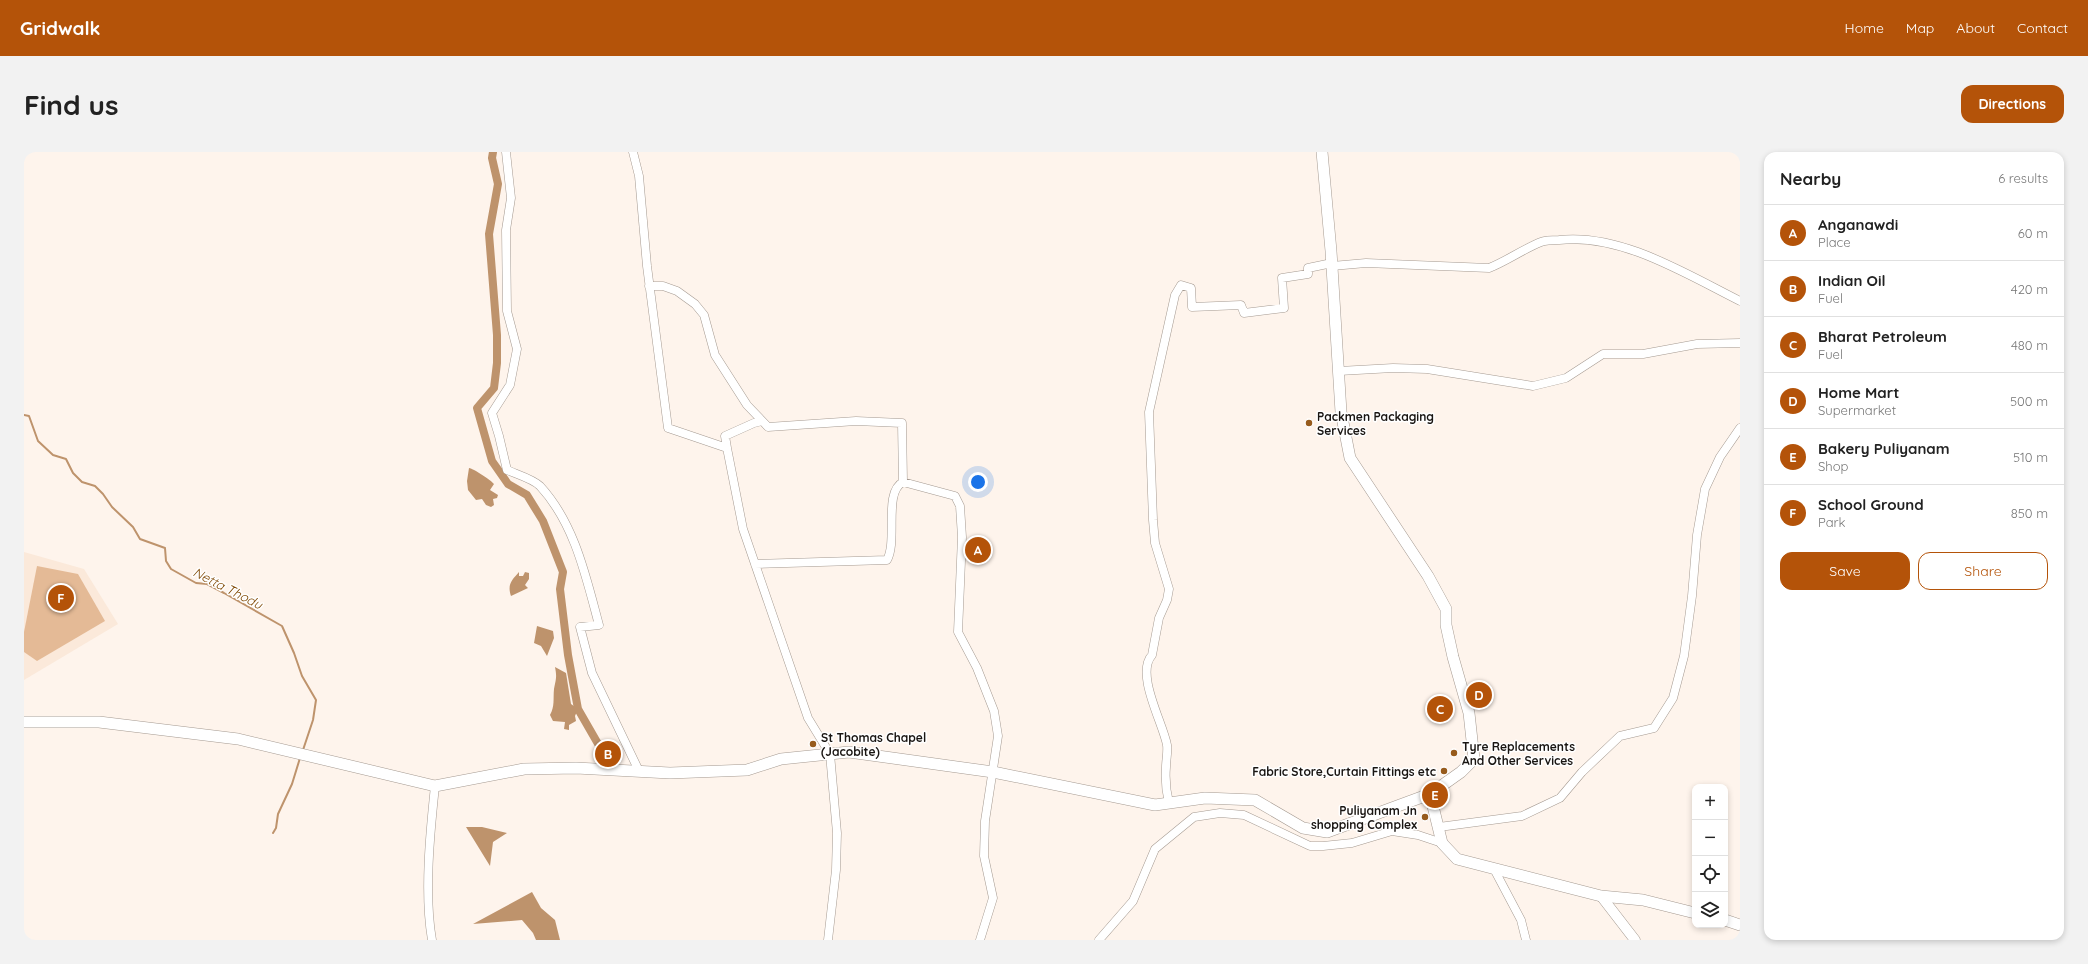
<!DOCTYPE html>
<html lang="en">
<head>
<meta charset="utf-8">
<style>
	:root { --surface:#fff; --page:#f2f2f2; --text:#222; --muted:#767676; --line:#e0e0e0; --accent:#b45309 }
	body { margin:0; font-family:Quicksand,sans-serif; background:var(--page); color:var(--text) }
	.controls { position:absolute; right:12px; bottom:12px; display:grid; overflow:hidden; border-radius:8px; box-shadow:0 2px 6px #0003 }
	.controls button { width:36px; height:36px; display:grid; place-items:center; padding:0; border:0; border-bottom:1px solid var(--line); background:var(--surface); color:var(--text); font:20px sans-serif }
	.you { position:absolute; left:954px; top:330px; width:14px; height:14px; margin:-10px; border:3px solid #fff; border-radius:50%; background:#1a73e8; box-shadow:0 0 0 6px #1a73e833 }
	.badge { display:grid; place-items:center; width:26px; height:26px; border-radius:50%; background:var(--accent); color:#fff; font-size:13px; font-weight:700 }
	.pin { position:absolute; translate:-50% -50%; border:2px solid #fff; box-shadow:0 1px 4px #0006 }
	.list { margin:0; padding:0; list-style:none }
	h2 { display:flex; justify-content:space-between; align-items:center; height:52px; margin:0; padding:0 16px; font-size:17px }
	h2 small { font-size:13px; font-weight:400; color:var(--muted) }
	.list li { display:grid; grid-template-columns:26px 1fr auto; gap:12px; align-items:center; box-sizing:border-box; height:56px; padding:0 16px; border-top:1px solid var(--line) }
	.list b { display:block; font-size:15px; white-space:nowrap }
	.list p { margin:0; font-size:13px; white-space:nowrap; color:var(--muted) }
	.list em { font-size:13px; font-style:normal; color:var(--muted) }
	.actions { display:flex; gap:8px; padding:12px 16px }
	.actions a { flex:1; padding:9px 0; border:1px solid var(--accent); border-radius:12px; text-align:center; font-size:14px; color:var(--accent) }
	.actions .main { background:var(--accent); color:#fff }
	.icon { flex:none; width:22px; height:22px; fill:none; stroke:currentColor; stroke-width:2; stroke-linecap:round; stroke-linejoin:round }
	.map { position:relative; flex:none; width:1716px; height:788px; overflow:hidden; border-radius:12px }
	header { display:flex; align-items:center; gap:24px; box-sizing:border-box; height:56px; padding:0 20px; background:var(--accent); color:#fff }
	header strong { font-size:19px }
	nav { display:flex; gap:22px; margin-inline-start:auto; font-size:14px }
	.intro { display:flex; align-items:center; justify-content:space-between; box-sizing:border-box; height:96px; padding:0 24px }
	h1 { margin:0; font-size:28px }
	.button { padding:10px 18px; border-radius:12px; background:var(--accent); color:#fff; font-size:14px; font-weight:700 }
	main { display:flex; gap:24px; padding:0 24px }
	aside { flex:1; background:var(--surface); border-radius:12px; box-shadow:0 2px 6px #0003 }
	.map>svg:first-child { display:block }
	.built { fill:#fbe9da }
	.green { fill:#e4ba96 }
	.water { fill:#be936c }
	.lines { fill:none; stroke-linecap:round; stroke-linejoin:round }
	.stream { stroke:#be936c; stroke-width:2 }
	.canal { stroke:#be936c; stroke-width:8 }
	.minor-casing { stroke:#a59a91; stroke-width:9 }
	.tertiary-casing { stroke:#a59a91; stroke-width:11 }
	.secondary-casing { stroke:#a59a91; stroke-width:12 }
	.minor { stroke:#fff; stroke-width:8 }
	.tertiary { stroke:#fff; stroke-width:10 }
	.secondary { stroke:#fff; stroke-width:11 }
	.poi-dot { fill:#975b1c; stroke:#fff; stroke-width:1.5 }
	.labels { text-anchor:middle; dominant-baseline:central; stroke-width:3; stroke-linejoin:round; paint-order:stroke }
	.poi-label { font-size:12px; font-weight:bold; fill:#191512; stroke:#fff; text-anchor:start }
	.water-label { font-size:13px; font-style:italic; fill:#7f4701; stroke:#fff }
</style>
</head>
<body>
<header>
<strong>Gridwalk</strong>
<nav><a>Home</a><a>Map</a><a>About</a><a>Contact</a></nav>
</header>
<div class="intro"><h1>Find us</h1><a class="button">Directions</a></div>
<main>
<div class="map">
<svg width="1716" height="788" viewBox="0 0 1716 788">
	<rect width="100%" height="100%" fill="#fef4ec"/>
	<path class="built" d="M0,400l60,17 34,55 -94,56z"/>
	<path class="green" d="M13,414l41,8 27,47 -68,40 -13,-9v-20z"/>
	<path class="water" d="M445,316c5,1 22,12 25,16l-4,6 8,5 -1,3 -4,1 1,6 -3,2 -5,-2 -4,-6 -6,1 -8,-10 -1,-9z
		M495,420v4h4l2,-4 4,1v6l-4,6 3,3 -17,8c-4,-12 1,-16 8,-24z
		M513,474l16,5 1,7 -7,18 -6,-10 -7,-3z
		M531,515l11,6 5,31 7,5 -3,7 1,5 -7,4v5l-5,-1 1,-7 -12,-1 -3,-6c5,-9 3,-16 4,-26 2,-10 3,-12 1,-22z
		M442,675h16l25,6 -14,9 -3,24z
		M508,740l9,16 14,12 5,20h-24l-3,-7 -11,-13 -49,4z"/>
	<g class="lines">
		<path class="stream" d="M0,263l5,1 9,25 15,14 13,4 7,14 9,9 13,4 8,8 9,13 21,20 7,12 25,9 1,13 5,8 25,14 11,1 17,9 58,33 12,27 8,23 14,24 -3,20 -10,30
			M249,681l3,-5 2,-14 14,-30 8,-26"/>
		<path class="canal" d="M469,0l-1,6 6,26 -9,50 8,101v28l-3,25 -17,20 15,53 16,23 19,11 16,26 20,51 -3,17 8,66 10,54 23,40"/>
		<g class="minor-casing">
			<path id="minor" d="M482,0l5,46 -5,32 1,81 10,38 -7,36 -18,28 7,23 8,34c9,4 26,9 33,16 35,38 46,91 59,139l-19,2 12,46 47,98
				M609,0l6,24 8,90 21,162 59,20 16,81 65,189 22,36 7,79 -1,37 -8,70
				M1308,114l34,-3 123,5c18,-7 34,-19 52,-26 5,-2 12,-2 18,-2 62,-7 127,34 181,61
				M625,134h14l14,5 18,13 9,11 11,40 32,50 21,22 88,-6 46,2 1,59 52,14 5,10 2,31 -4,95 19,36 17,43 4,25 -13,85 -1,35 9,42 -13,42
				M1315,219l54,-3 34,1 106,17 33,-8 37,-24h40l54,-10 43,-1
				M703,296l-2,-12 29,-13 8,-2
				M731,412l132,-4c11,-19 -4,-68 16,-78
				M1145,651c-3,-12 -4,-24 -3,-36 0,-7 2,-15 1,-22 -4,-22 -32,-71 -15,-90l7,-37 8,-18 2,-11 -14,-46 -2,-23 -4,-108 26,-117 6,-10 10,3 1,19 49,-2 3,8 40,-5 -2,-30 26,-4v-6l24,-5
				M1415,675l83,-11 38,-18 22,-26 38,-36 34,-8 19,-30 11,-42 8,-60 5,-61 8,-46 15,-32 20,-29
				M1470,717l27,51 5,20
				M408,788c-8,-46 -2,-107 3,-154
				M1075,788l34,-39 22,-52 39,-32 26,-4 24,2 66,31h13l29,-3 40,-12 26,4 24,8"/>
		</g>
		<g class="tertiary-casing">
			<path id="tertiary" d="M1577,744l34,44"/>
		</g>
		<g class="secondary-casing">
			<path id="secondary" d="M0,570h75l139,17 197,47 89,-17 52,-1 94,5 77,-3 34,-11 68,-7 144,20 162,33 50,-7 50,2 48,28 24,4 103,-38 31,-22 13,-13 -5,-46 -16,-56 -7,-32v-16l-18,-33 -78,-118 -9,-46 -10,-161 -9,-99
				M1406,642l12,49 15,16 144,37 42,4 52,13
				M1701,768l15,5"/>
		</g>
		<use href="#minor" class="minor"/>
		<use href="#tertiary" class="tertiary"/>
		<use href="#secondary" class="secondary"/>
	</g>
	<g class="poi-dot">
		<circle cx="1285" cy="271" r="4"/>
		<circle cx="789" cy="592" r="4"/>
		<circle cx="1430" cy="601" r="4"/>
		<circle cx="1420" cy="619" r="4"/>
		<circle cx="1401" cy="665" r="4"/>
	</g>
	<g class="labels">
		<g class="poi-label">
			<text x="1293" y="264">Packmen Packaging<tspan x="1293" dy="14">Services</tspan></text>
			<text x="797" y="585">St Thomas Chapel<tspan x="797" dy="14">(Jacobite)</tspan></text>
			<text x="1438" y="594">Tyre Replacements<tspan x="1438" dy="14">And Other Services</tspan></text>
			<text x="1412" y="619" text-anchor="end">Fabric Store,Curtain Fittings etc</text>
			<text x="1393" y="658" text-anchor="end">Puliyanam Jn<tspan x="1393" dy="14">shopping Complex</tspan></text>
		</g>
		<g class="water-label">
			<text transform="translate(204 436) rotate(27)">Netta Thodu</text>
		</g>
	</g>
</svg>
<div class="controls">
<button>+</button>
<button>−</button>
<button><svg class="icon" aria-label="locate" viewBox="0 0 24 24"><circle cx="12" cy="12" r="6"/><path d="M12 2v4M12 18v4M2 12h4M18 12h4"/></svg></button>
<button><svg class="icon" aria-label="layers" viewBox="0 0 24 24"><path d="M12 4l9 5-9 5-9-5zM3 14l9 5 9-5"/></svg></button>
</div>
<div class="you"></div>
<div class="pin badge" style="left:954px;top:398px">A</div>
<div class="pin badge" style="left:584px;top:602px">B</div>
<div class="pin badge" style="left:1416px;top:557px">C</div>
<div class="pin badge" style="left:1455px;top:543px">D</div>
<div class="pin badge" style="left:1411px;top:643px">E</div>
<div class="pin badge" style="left:37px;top:446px">F</div>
</div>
<aside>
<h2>Nearby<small>6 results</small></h2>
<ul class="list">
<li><span class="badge">A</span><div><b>Anganawdi</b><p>Place</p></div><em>60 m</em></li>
<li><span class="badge">B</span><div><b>Indian Oil</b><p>Fuel</p></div><em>420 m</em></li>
<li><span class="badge">C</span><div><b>Bharat Petroleum</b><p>Fuel</p></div><em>480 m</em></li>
<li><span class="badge">D</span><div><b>Home Mart</b><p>Supermarket</p></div><em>500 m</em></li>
<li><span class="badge">E</span><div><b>Bakery Puliyanam</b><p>Shop</p></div><em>510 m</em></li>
<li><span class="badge">F</span><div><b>School Ground</b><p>Park</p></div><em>850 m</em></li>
</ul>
<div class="actions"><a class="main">Save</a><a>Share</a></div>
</aside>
</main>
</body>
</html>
